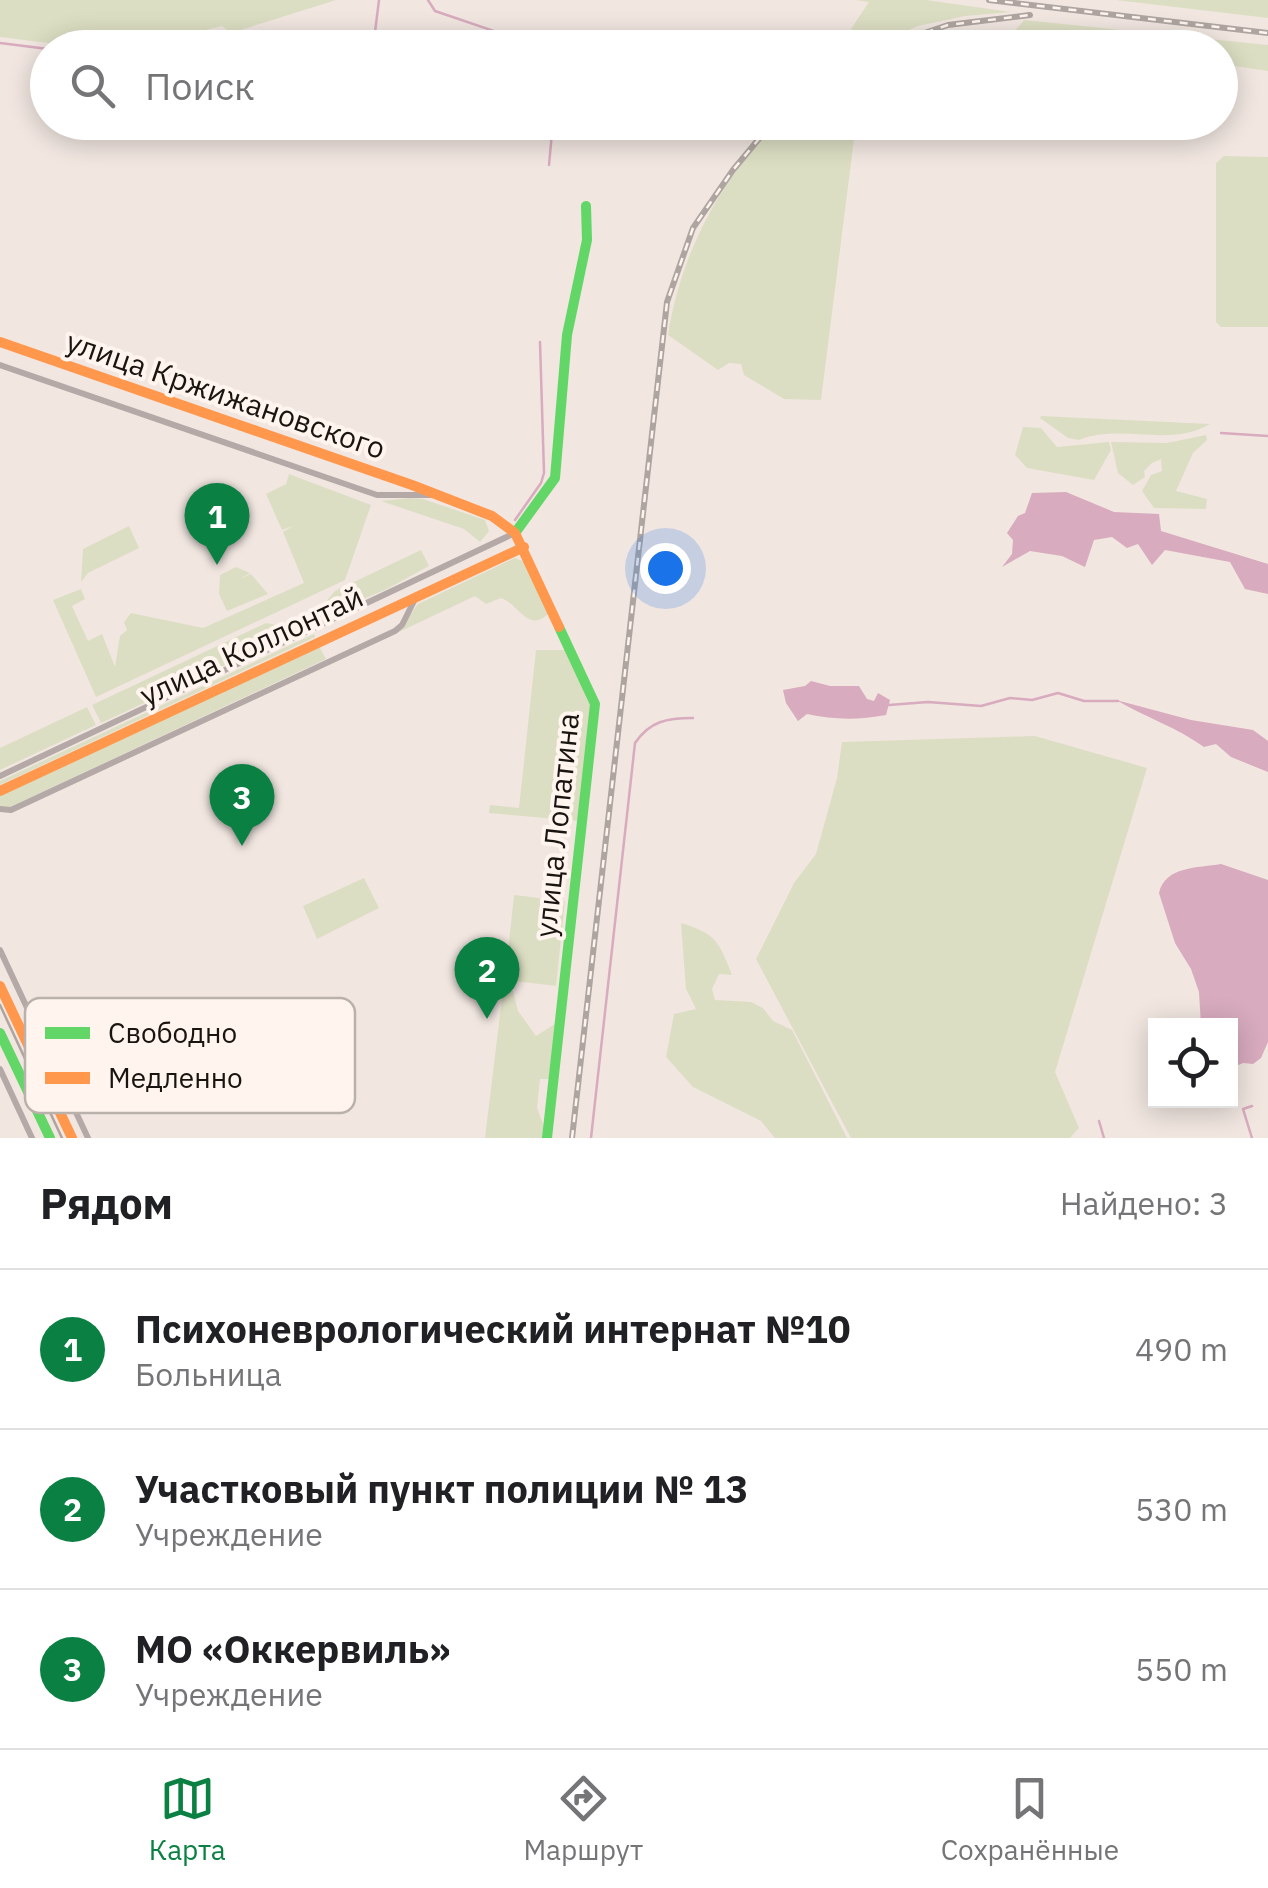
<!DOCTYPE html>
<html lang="ru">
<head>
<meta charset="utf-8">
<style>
	:root { --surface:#fff; --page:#f2f2f2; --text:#202124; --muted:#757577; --line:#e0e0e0; --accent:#0b8043 }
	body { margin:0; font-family:"IBM Plex Sans",sans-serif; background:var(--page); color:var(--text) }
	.controls { position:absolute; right:30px; bottom:30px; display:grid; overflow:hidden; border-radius:0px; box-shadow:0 5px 25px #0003 }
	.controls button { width:90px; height:90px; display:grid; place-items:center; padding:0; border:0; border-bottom:2px solid var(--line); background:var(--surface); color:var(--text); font:50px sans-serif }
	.you { position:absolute; left:665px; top:568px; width:35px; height:35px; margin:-25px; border:8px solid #fff; border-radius:50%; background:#1a73e8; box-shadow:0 0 0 15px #1a73e833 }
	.badge { display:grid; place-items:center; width:65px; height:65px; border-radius:50%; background:var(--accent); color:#fff; font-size:32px; font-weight:700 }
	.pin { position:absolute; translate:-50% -82px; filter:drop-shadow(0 2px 5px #0008) }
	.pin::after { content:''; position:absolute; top:52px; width:35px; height:30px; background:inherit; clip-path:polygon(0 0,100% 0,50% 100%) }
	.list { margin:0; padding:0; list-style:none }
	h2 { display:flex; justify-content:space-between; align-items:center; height:130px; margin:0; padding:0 40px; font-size:42px }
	h2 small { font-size:32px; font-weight:400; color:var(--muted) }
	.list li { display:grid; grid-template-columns:65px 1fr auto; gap:30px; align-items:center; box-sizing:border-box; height:160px; padding:0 40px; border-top:2px solid var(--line) }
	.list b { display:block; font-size:38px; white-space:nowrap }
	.list p { margin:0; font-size:32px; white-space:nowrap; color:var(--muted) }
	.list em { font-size:32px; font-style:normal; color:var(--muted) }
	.icon { flex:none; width:55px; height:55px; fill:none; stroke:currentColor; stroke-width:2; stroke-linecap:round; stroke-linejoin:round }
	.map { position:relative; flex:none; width:1268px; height:1138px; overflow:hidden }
	.search { position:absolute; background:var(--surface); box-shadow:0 5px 25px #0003; left:30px; right:30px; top:30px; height:110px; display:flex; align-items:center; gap:25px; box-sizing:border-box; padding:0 35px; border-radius:55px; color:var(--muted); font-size:38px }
	.sheet { height:610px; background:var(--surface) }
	nav { display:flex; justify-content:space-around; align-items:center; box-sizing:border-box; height:140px; border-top:2px solid var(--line); background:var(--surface); font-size:28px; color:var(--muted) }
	nav a { display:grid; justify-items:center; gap:5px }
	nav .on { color:var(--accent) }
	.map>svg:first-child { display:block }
	.green { fill:#dcdec3 }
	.water { fill:#d8abbe }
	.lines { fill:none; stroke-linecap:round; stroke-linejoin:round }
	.stream { stroke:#d8abbe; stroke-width:2.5 }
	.street { stroke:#b4a9a7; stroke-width:6 }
	.fast { stroke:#63d668; stroke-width:10 }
	.slow { stroke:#ff974d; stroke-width:10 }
	.tram { stroke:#aea5a0; stroke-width:2.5 }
	.rail-casing { stroke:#aea5a0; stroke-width:6 }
	.rail { stroke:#fff4ee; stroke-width:2.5; stroke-dasharray:8; stroke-linecap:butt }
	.labels { text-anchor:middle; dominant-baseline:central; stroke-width:8; stroke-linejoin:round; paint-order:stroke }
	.street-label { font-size:30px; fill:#1a1410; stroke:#fff4ee }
	.key { fill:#fff4ee; stroke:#bab1ab; stroke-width:2.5 }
	.key-label { font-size:28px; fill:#1a1410 }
</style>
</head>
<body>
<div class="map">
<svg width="1268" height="1138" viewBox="0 0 1268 1138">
	<rect width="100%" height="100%" fill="#f1e6e0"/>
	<path class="green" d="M0,0h336l-105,33 -9,-7 -16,4 -5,18h-113l-88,-11z
		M856,0h70l85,12 -46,4 -47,10 -49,21h-90l1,-6c21,-17 38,-10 60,-2 6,2 18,0 25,0l-14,-10 18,-27z
		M1116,0h152v18z
		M1024,20l244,25v26l-47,-7 -1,-16 -219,-1z
		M780,122l76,1 -35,277 -37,-1 -40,-24 -3,-11 -12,-1 -11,7 -50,-35c12,-79 52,-158 112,-213z
		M1224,156l44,1v170h-47l-5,-5v-159z
		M1041,416l169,8c-40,24 -89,-1 -131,16l-11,-2 -28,-20z
		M1023,427l18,1 16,19 52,-5 2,8 -17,30 -67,-12 -12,-13z
		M1206,435l1,5 -14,13 -17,38 31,8 -1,10 -52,-1 -12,-17 9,-16 11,-4 -1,-12 -9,4 -8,8 1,6 -12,8 -15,-12 -7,-31 56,1z
		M289,474l82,31 -26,75 -249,117 -43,-97 28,-11 4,10 -13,7 16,35 14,-7 13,33 5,-31 7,-6 -3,-8 7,-9 72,15 101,-45 -21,-51 10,-6 -11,4 -16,-36 20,-10z
		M410,498l13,1 62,21 4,11 -9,11 -16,-13 -83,-28z
		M129,526l10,22 -51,25 -7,9 2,-33z
		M421,550l8,16 -42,23 -71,30 -2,-3 21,-25z
		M515,558l10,4 24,51c-21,21 -29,-8 -48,-15l-15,6 -11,-8 -78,37 21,-29z
		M236,567l14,6 -10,6 11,-5 17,20 -41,17 -8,-17 1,-19z
		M266,623l27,5 -29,13 2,5 -165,77 -9,-18z
		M314,634l1,3 -315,148v-4z
		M319,646l7,13 -320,150 -6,-2v-11z
		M536,650h31l24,57 -12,114 -90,-8 1,-8 29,3z
		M87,707l9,18 -96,45v-22z
		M1035,736l112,32 -92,304 24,56 -9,10h-219l-95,-179 38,-76 22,-29 21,-76 5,-36z
		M364,878l15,30 -62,31 -14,-33z
		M514,895l51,6 -9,85 -51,-6z
		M681,923c36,11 38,19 51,52l-13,-1 -7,15 3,11 36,2 12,6 10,13 19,9 55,108h-72l-14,-17 -68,-34 -27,-30 8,-43 22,-5 -10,-20z
		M503,990l10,1 5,20 18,25 19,-12 -6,55h-9l-3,29 8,21 -1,9h-59z"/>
	<path class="water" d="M1066,492l48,20 45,2 2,17 107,33v30l-23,-5 -15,-27 -65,-12 -13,15 -14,-21 -11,4 -15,-11 -18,3 -9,27 -23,-11 -32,-5 -28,16 10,-13 1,-14 -6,-7 11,-17 7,-3 7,-20z
		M811,681l19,5h29l8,13 7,2 4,-8 12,7 -4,15c-27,5 -52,5 -79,-1l-9,7 -12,-18 -3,-13 22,-4z
		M1116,700l75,20 62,10 15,11v31l-37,-15 -15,-13 -12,3c-28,-20 -59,-30 -88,-47z
		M1221,864l47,16v162l-7,16 -8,6 -10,-1 -12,5 -1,-42 -29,-1 -2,-33 -8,-23 -16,-26 -16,-50c6,-27 39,-25 62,-29z"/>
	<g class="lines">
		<path class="stream" d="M428,0l7,11 109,37
			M0,43l48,6
			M373,48l6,-48
			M549,165l4,-43
			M1221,433l47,3
			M515,520l26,-37 3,-10 -4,-131
			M889,705l39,-3 53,4 29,-8 22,2 26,-7 26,8h34
			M1252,1106l-9,3 9,29
			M1099,1121l5,17
			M591,1138l44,-395c15,-22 32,-25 58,-25"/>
		<path class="street" d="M0,365l377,130h54
			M0,776l515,-243
			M0,809l11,1 384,-179 7,-6 13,-26
			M0,950l88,188
			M0,1069l32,69"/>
		<path class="fast" d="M515,533l40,-55 12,-143 20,-95 -1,-34
			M0,1033l50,105
			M547,1138l48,-434 -36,-77"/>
		<path class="slow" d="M0,342l412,143 80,31 23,17 44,94
			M0,791l524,-244
			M0,986l72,152"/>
		<path class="tram" d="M0,1005l62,133"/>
		<g class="rail-casing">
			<path id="rail" d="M989,0l279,33
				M880,48l68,-23 82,-10
				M572,1138l95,-836 26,-74 40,-58 40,-48"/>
		</g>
		<use href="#rail" class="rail"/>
	</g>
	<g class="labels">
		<g class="street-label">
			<text transform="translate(226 394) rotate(19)">улица Кржижановского</text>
			<text transform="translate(251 645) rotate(-25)">улица Коллонтай</text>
			<text transform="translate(556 825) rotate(-84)">улица Лопатина</text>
		</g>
	</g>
	<rect x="25" y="998" width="330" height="115" rx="15" class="key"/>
	<rect x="45" y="1027" width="45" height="12" fill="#63d668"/>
	<rect x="45" y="1072" width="45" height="12" fill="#ff974d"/>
	<g class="key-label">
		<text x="108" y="1043">Свободно</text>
		<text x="108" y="1088">Медленно</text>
	</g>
</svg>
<div class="controls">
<button><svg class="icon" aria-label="locate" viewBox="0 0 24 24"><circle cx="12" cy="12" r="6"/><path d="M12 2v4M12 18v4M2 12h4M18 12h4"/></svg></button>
</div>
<div class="you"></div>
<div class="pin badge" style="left:217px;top:565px">1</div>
<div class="pin badge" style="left:487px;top:1019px">2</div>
<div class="pin badge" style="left:242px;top:846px">3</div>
<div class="search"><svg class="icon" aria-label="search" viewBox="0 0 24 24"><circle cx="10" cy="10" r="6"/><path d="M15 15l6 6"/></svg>Поиск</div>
</div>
<section class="sheet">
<h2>Рядом<small>Найдено: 3</small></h2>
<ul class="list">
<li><span class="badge">1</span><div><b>Психоневрологический интернат №10</b><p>Больница</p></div><em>490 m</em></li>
<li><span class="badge">2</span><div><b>Участковый пункт полиции № 13</b><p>Учреждение</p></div><em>530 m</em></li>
<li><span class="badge">3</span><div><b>МО «Оккервиль»</b><p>Учреждение</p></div><em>550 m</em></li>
</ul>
</section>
<nav>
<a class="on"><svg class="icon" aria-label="map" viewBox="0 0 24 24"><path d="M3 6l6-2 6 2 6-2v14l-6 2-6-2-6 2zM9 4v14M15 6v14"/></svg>Карта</a>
<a><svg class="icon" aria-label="directions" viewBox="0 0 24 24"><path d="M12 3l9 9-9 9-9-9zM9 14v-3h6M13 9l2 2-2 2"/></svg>Маршрут</a>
<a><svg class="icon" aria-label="saved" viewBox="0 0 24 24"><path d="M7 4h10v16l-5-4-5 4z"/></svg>Сохранённые</a>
</nav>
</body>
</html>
